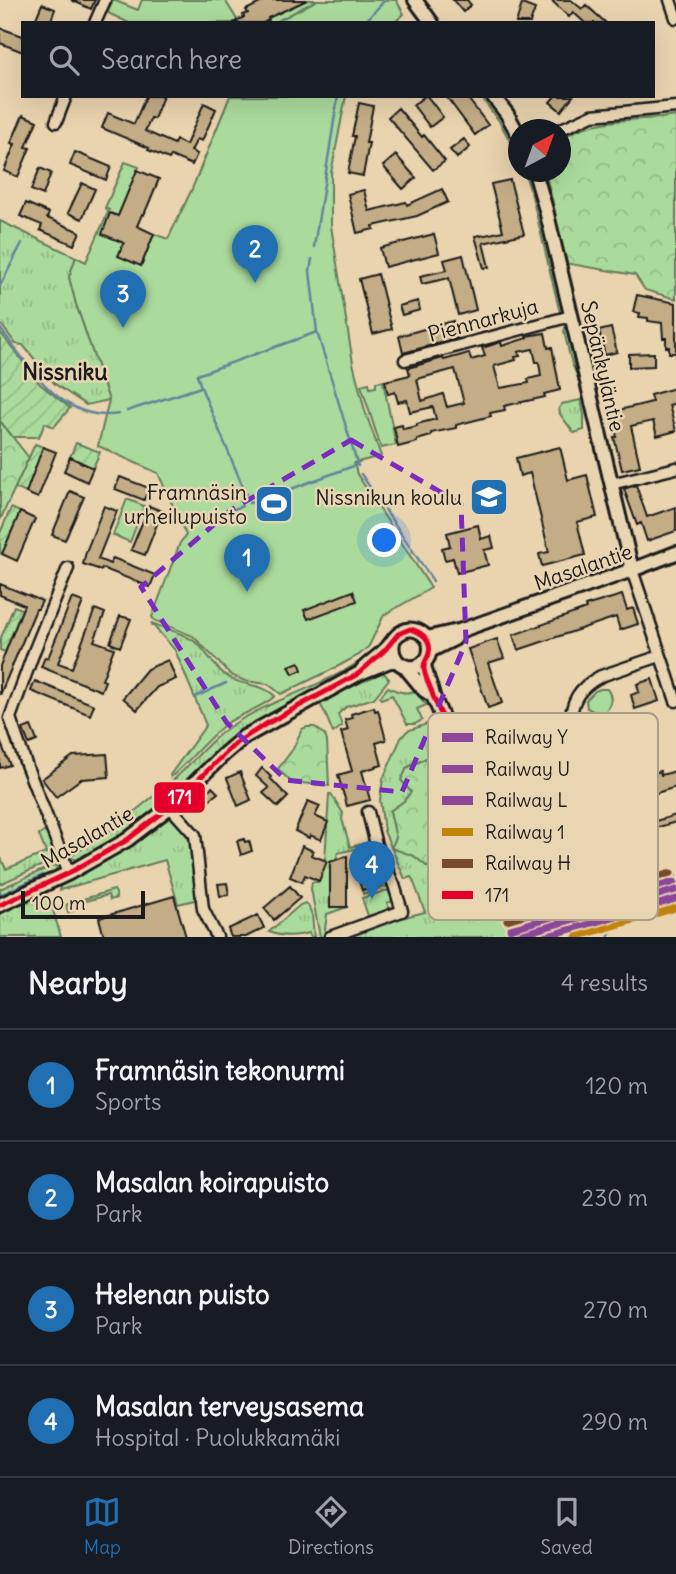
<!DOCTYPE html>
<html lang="en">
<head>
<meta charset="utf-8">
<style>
	:root { --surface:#171b24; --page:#20242c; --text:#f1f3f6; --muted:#9ea1a6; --line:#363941; --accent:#1f6fb2 }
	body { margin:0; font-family:Delius,sans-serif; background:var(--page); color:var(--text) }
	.compass { position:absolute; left:508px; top:119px; width:63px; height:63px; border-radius:50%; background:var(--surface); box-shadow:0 7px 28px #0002; rotate:41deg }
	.scale { position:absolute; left:21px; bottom:18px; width:124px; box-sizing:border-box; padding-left:7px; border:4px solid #1c1c1c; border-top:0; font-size:19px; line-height:24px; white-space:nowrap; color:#1c1c1c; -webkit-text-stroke:5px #ead5b3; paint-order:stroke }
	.you { position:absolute; left:385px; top:541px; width:24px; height:24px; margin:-18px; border:5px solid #fff; border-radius:50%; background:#1a73e8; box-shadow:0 0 0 10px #1a73e833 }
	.badge { display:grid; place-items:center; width:46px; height:46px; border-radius:50%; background:var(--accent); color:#fff; font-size:23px; font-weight:700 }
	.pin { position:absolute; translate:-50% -58px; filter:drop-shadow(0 2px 4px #0008) }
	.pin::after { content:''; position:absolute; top:37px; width:24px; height:21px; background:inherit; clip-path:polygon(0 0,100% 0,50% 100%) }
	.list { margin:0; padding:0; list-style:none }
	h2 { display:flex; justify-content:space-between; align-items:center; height:91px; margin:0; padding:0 28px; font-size:30px }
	h2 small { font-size:23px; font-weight:400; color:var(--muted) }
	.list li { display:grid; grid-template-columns:46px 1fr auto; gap:21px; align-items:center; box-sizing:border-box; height:112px; padding:0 28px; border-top:2px solid var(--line) }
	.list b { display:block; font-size:26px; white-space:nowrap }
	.list p { margin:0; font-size:23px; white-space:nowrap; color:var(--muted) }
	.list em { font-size:23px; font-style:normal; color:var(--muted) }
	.icon { flex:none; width:38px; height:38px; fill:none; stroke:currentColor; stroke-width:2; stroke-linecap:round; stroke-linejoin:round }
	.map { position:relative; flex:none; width:676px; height:937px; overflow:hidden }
	.search { position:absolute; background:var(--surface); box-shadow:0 7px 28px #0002; left:21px; right:21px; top:21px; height:77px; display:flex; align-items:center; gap:18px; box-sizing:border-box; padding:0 24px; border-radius:0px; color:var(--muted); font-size:26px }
	.sheet { height:539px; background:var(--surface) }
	nav { display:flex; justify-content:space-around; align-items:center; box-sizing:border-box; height:98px; border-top:2px solid var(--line); background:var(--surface); font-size:19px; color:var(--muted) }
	nav a { display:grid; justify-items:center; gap:4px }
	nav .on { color:var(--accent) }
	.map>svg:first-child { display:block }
	.grass { fill:url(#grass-tufts); stroke:#647c5c; stroke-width:2 }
	.forest { fill:url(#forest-crowns); stroke:#647c5c; stroke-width:2 }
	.park { fill:#abdb9c; stroke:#647c5c; stroke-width:2 }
	.garden { fill:url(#garden-furrows); stroke:#647c5c; stroke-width:2 }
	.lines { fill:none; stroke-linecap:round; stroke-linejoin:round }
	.stream { stroke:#63849c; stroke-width:2.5 }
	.building { fill:#c4ad86; stroke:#1c1c1c; stroke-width:2; fill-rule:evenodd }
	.minor-casing { stroke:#1c1c1c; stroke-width:15 }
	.tertiary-casing { stroke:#1c1c1c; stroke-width:18 }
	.secondary-casing { stroke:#1c1c1c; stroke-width:18 }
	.minor { stroke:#ead5b3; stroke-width:10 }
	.tertiary { stroke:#ead5b3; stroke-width:12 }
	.secondary { stroke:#ead5b3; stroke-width:12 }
	.bus-1-casing { stroke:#ead5b3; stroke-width:10 }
	.bus-1 { stroke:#e4002b; stroke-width:5 }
	.rail-1-casing { stroke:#ead5b3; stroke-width:12 }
	.rail-2-casing { stroke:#ead5b3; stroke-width:12 }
	.rail-3-casing { stroke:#ead5b3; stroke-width:12 }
	.rail-4-casing { stroke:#ead5b3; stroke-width:12 }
	.rail-5-casing { stroke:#ead5b3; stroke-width:12 }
	.rail-1 { stroke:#8c4799; stroke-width:7 }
	.rail-2 { stroke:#8c4799; stroke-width:7 }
	.rail-3 { stroke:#8c4799; stroke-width:7 }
	.rail-4 { stroke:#c08407; stroke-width:7 }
	.rail-5 { stroke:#7a4b2a; stroke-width:7 }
	.marked { fill:none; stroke:#7b2cbf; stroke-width:5; stroke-dasharray:14 9; stroke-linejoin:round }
	.labels { text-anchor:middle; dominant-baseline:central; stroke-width:5; stroke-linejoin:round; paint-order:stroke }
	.street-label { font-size:21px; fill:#1c1c1c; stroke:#ead5b3 }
	.poi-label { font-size:21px; fill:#1c1c1c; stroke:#ead5b3; text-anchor:end }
	.neighbourhood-label { font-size:23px; font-weight:bold; fill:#1c1c1c; stroke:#ead5b3 }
	.key { fill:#ead5b3; stroke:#ac9e86; stroke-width:2 }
	.key-label { font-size:19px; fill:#1c1c1c }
	.line-badge { stroke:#ead5b3; stroke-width:2.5 }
	.badge-label { font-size:19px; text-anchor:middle; font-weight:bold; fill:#fff }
</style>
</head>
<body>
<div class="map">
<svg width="676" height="937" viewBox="0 0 676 937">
	<defs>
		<pattern id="grass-tufts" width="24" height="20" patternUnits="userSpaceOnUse" patternTransform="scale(1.75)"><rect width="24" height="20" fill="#abdb9c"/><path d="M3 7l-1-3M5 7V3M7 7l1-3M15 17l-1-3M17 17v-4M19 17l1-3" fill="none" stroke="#93bb86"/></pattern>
		<pattern id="forest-crowns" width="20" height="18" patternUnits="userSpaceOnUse" patternTransform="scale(1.75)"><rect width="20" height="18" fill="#abdb9c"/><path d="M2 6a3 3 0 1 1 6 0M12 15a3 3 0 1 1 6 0" fill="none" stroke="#93bb86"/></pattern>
		<pattern id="garden-furrows" width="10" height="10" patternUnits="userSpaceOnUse" patternTransform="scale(1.75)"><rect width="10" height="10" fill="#abdb9c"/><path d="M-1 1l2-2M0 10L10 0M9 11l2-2" fill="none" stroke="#93bb86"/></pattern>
	</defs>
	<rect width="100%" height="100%" fill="#ead3af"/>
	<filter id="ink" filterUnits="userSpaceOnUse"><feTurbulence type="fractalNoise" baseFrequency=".0143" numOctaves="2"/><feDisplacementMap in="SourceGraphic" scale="14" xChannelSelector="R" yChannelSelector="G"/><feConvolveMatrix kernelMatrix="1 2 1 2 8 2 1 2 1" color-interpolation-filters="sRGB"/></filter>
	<g filter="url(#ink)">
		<path class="grass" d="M288,0l4,7 15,-7h43l-30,23h-57z
			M480,96h7c10,14 31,37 31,54l-2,2 -17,-31z
			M524,172h6l7,19 27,119 -3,3h-1l-29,-121z
			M0,221l76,36 -7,20 7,27 33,96 -23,5 -31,-21 -32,-39 -7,-1 -16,-21z
			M565,328l4,2 13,53c-11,-13 -14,-36 -18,-52z
			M581,400l3,15v15l-10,3 -14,-19 -1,-6 3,-4z
			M151,623c15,6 37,11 49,23 10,11 17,25 30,32 15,9 32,5 45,18 -10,10 -34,18 -48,27 -21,16 -36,37 -56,54l-1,-2 36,-50 -31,-75z
			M372,652l2,3 -33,23 -79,43 -86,74 -6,-6 -1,-5c23,-20 41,-46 68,-62 43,-27 97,-38 135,-70z
			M383,672l6,7 -15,19 -28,9 -8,7 4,12 -9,7 -8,-20 -6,-11z
			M388,687c10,5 17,7 27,4l11,14 -9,4 5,11 -7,4h-8l-15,-29 -11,4 -1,-2z
			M432,722l4,3 6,25 -36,18 5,24 -7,9 -14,10 6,27 18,18 14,11 12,-34 5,-31 -4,-22 21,4 46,99 -4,14 11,35 -18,5h-159l34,-12 53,-13 -12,-32 -2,-3 -6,2 -21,-48 -4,-31 3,-21 18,-41 6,-7z
			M161,790h2l8,8 -45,37 -42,24 -7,1 -6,-2 -1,-1 48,-32z
			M329,794h2l12,19 -1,6 8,28 20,-5 1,3 -33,8 -2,7 -5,6 -1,41h17l-20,7 -3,23h-4l-9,-48 1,-7h7l6,-20z
			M166,818c31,1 29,59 29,82l-17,4 -13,-44 -105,30v-5l2,-2 60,-33z
			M44,832l3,1 9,26 -56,25v-28l6,13 40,-16 -7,-18z
			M372,850l3,3 13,33 -25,8 -1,-4 17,-6 -9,-29 -15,5 -1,-5z
			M520,855l38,53h3l115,-32v10l-132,37 -6,-24 -19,-43z
			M54,865h3l-1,6 -5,4 -51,25v-11z
			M114,890l2,3v5l-6,2 -2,-5 -36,10 1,6 -5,1 -2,-7 4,-2z
			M388,890l5,11 -6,2 3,7 -22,6 -6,-18z
			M44,892l5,5 12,40h-61v-26z
			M305,903l3,2 4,10 2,22h-3l-2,-4c-14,4 -27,4 -40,-1l31,-27z"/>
		<path class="forest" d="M676,116v183l-31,-9 -10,-15 -71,-12 -10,-56 -9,-35h15l1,-34c13,-7 27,-13 42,-15 24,-5 49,-3 73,-7z
			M0,421l29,37 -29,62z
			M307,727h8l10,8 2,6 2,45 -38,-4 -13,-13 15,-20 9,-20z
			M442,750l-1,30 4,22 9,24 -14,7 -12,34 -14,-11 -23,-8 5,-10 -6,-27 14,-10 7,-9 -10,-12 6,-12z"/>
		<path class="park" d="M113,0l25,10 4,-10h83l14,23h-110l-21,-10z
			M317,0h79l8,14 -10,9h-120z
			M230,96h116l-15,77v53l22,137 12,48 16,45 -27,7 3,11 74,114 -47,27 -15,31 -10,9 -26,14 -52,25 -13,-10 -23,-3 -14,-6 -38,-39 -39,-16 -2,-3 28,-74 6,-8 -28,-62 -60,-27 11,-46 -33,-96 -7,-27 7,-20 10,5 23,-52 -4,-2 20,-46 14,5 -21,49 6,27 -5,13 22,10 13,-32 14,5 24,-50z
			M383,381l13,64 -15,3 -20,-63 8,-2 1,5 6,-1v-5z
			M127,499l17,7 -14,36 -17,-7z
			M600,689h7c7,9 3,15 -2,24l-6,1 -12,-6 -1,-8 9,-9z"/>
		<path class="garden" d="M0,332l40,52 30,24 -16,19 -9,-4 -6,14h-26l-13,-16z
			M76,443l24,9 -7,16 -23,-11z
			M35,444l8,3 -17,46 -11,-5z
			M11,508l9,4 -18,42 -2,-1v-20z
			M14,606l8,3 -17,43 -5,-2v-10z"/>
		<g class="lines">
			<path class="stream" d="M364,23l21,-23
				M314,247l24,-151
				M312,259l-2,12 7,61
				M0,286l22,-43
				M0,328c31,40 61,95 119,86
				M201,387l45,107
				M127,411l74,-24 -4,-12 120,-43 41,134
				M361,474l72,107
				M261,500l95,-35
				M249,503l5,-1
				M188,527l54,-21
				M195,697l31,-14
				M0,895l43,-20
				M608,937l8,-14"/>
		</g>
		<path class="building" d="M71,0h24l-4,9z
			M266,0h41l-39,18 1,2 -6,3h-30l11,-6 -1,-2 5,-2 -2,-3z
			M453,0h14l4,5 -8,7z
			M551,0h20l11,9 4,-4 20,18h-21l-12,-11 -4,5z
			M42,4l13,5 -5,14h-16z
			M522,4l13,5 -5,14h-14z
			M0,28l23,8v16l-23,-9z
			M146,96h17l-9,23 -3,-1 -6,13 29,13 2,-4 10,5 18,-42 12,6 -14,32 -5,-2 -6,12 6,3 -5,11 -21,-9 -2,3 -21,-9 1,-2 -47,-20 6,-15 26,11z
			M425,96h2l16,21 -13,10 -17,-22z
			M446,96h20l22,29 -13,10z
			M555,96h18l-12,15 -11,-9z
			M359,103l14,3 -7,37h3l-6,33 -15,-3 7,-37h-3z
			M398,108l24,29 2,-2 21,26 -12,9 -45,-53z
			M23,115l14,6 -11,26 4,1 -12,29 -14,-6 11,-27 -4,-1z
			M464,139l6,8 -13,11 -7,-8z
			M75,152l36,15 -5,13 -36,-15z
			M396,155l20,23 -13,11 -20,-23z
			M40,168l11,5 -8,22 -12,-5z
			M137,170l22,9 -15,36 -2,-1 -5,12 17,8 -13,32 -23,-10 6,-13 -22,-9 8,-21 8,3z
			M510,180l14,54 -41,9 6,24 -5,1 -9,-32 5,-1 1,1 22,-5 -12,-47z
			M82,183l13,6 -13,30 -14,-6z
			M442,189l6,13 -31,14 -44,10 1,3 -17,4 -9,-39 16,-4 5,21 37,-9 1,3z
			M26,203l23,10 -2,5 33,14 -6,13 -34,-15 2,-5 -22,-9z
			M434,234l5,19 -54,14 -5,-19z
			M463,255l13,55 -18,5 -9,-37 -27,6 -2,-8 27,-6 -3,-10z
			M378,274l14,55 -19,5 -14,-55z
			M637,295l39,8v50h-7v-6h-3v-9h-3l-1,-15 -14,-2v-3l-9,-1 1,-4 -7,-1z
			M418,301l2,9 -18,5 -3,-9z
			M453,321l5,17 -55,15 -4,-17z
			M611,328l6,24 -12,3 -6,-24z
			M545,333l3,15 4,-1 8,43 -16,4 1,3 -41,9 1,4 -15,3 1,3 -35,9v3l-25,5v3l-14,4v2l-19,5 -4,-20 8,-2 1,4 14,-3v-2l19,-5 -3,-12 -23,5 -3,-12 -9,2 -3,-10 -7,2 -3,-13 25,-6 -2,-7 35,-10 1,2 25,-7 2,7 14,-4 -3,-8 19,-6 1,4 25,-8 -1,-2zM533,349l3,13h3l2,14 -13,3 1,4 -29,5 -6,-22 22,-6 -1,-3 5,-1 -2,-4zM455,369l9,34 -17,4 -4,-13 -21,7 -5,-22z
			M654,353v13l-25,1v-13z
			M675,388l1,15 -7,2 7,26 -19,5 -4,-15 -22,5 9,40 -18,4 -8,-33h3l-6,-25 41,-10 -2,-7z
			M43,447l13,5 -18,46 -12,-5z
			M560,447l8,33 19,-5 10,42 -20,5 8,33 -43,11 -3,-12 10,-2 -19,-79 -10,3 -4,-18z
			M70,457l23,11 -6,14 -23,-11z
			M120,477l29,11 -5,12 -29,-11z
			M636,485l11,32 29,-10v24l-29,10 -6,-18 -4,2 -13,-36z
			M70,491l14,6 -19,43 -13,-5z
			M104,506l13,5 -19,48 12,5 3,-6 42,17 -5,12 -48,-19 -1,2 -18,-6 3,-12z
			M149,506l13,5 -17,44 -14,-5z
			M20,512l15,7 -18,42 -15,-7z
			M478,525l3,14 10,-3 3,12 -10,2 4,15 -31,8 -4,-15 -8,2 -3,-12 8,-2 -3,-13z
			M0,584l42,17 -4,8h-2l-36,86v-29l24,-61 -24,-10z
			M353,591l4,10 -49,18 -4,-9z
			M622,595l5,15 6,-2 5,16 -18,6 -4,-13 -98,33 -5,-15 73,-26 -1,-3z
			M72,598l11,4 -25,61 14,5 23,-59 10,4 -11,28 20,7 -12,32 3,1 -4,10 -60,-24 4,-10 3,1z
			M120,616l11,3 -11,28 -10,-4z
			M497,639l7,19 -16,5 14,40 -14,5 -20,-59z
			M168,660l8,19 -19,8 -20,23 -14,-12 24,-29z
			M299,662l3,8 -9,4 -4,-8z
			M652,679l7,22 -24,8 -4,-14 8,-3 -2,-8z
			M35,681l59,24 -4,10 -59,-24z
			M374,707l1,4 3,-1 8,30 -10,3 6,22 -20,6 8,29 -23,6 -9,-31 14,-4 -11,-39 7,-2 -3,-10 7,-2 -1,-4z
			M31,726l6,15 -8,3 -6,-15z
			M0,741l10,24 -10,3z
			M107,754l2,23 -28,2 -25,18 -14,-18 31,-23z
			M262,768l9,9 -1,1 18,19 -10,10 -15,-14 6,-5 -13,-12z
			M660,771l1,4 15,-4v16l-75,23 -5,-19z
			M240,772l11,28 -13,6 -11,-28z
			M212,787l6,6 -10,8 -6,-6z
			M308,801l12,5 -5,10 13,6 -7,18 -11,-5 -1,3 -14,-7z
			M676,815v7l-66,19 -2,-6z
			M244,839l1,3 4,-1 3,10 -11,4 -4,-14z
			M302,846l11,5 -2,4 16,6 -8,20 -14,-6 -3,7 -12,-5z
			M370,855l9,30 -17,5 -10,-29z
			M347,856v51h-17v-45z
			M227,883l2,12 -9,1 -2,-12z
			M290,886l10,12 -26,22 -10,-12z
			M174,896l12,41h-82l-5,-19z
			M258,915l6,13 -18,9h-15l-3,-8z"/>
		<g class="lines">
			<g class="minor-casing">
				<path id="minor" d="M670,0l6,18
					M95,23l10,-23
					M56,122l10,-26
					M559,130l33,-15 84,-8
					M405,360l166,-44
					M611,484l65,-16
					M68,568l-33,81 -25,69 17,49 42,106
					M632,570l44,131
					M170,807l25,28 8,74 14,28
					M611,875l-41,-149c1,-25 8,-38 31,-50l59,-20
					M330,937l72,-26 -8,-26 -18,-40 -8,-33"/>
			</g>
			<g class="tertiary-casing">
				<path id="tertiary" d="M415,0l17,23
					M493,96l14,18 11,20
					M535,172l11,38 86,360
					M427,638l35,-8 170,-60 44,-17
					M430,651l24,-12 7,-8
					M362,670c8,-8 17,-14 25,-22 5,-5 8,-13 15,-16 6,-4 15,-3 21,2 4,3 7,9 7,14 0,28 -43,25 -37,-6
					M0,905l69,-32 58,-33 43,-33 53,-52 21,-18 114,-63 32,-13h7"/>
			</g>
			<g class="secondary-casing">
				<path id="secondary" d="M424,662c0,12 7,22 9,34l105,241
					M405,667l19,23 9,6"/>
			</g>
			<use href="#minor" class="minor"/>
			<use href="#tertiary" class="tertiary"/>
			<use href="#secondary" class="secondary"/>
			<g class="bus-1-casing">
				<path id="bus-1" d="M0,905l69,-32 58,-33 43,-33 66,-64 30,-19 92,-50 27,-24 13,-16 12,-5c11,3 22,10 19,24 -1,6 -6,9 -5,16 1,9 7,18 9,27l105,241"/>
			</g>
			<use href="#bus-1" class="bus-1"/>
			<g class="rail-1-casing">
				<path id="rail-1" d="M512,937l164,-47"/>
			</g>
			<g class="rail-2-casing">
				<path id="rail-2" d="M544,937l132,-38"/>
			</g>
			<g class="rail-3-casing">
				<path id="rail-3" d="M510,929l164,-47"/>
			</g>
			<g class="rail-4-casing">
				<path id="rail-4" d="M576,937l100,-29"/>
			</g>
			<g class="rail-5-casing">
				<path id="rail-5" d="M507,920l164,-47"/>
			</g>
			<use href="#rail-1" class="rail-1"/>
			<use href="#rail-2" class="rail-2"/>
			<use href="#rail-3" class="rail-3"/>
			<use href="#rail-4" class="rail-4"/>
			<use href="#rail-5" class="rail-5"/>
		</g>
	</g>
	<path class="marked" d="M351,440l110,64 5,138 -64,150 -116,-12 -59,-57 -86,-136 90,-77z"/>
	<defs>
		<g id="school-square" transform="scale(2.0125)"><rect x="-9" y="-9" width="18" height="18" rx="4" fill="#1f6fb2" stroke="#ead5b3"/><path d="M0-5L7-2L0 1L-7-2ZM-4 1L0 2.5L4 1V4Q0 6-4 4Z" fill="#fff"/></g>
		<g id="stadium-square" transform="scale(2.0125)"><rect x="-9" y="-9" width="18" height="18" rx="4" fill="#1f6fb2" stroke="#ead5b3"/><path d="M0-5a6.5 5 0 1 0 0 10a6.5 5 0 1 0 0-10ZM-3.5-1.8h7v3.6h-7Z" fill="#fff"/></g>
	</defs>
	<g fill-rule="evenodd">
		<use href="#school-square" x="489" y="497"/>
		<use href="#stadium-square" x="274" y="504"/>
	</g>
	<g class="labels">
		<g class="street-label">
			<text transform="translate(483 320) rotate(-15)">Piennarkuja</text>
			<text transform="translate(603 366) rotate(77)">Sepänkyläntie</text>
			<text transform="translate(583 567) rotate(-19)">Masalantie</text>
			<text transform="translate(87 837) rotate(-30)">Masalantie</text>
		</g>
		<g class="poi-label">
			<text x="247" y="492">Framnäsin<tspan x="247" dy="24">urheilupuisto</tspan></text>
			<text x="462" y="497">Nissnikun koulu</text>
		</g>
		<g class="neighbourhood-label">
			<text x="65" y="371">Nissniku</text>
		</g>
	</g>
	<rect x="428" y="713" width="230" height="207" rx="10" class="key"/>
	<rect x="442" y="733" width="31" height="9" fill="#8c4799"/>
	<rect x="442" y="765" width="31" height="8" fill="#8c4799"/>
	<rect x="442" y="796" width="31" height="9" fill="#8c4799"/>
	<rect x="442" y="828" width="31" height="8" fill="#c08407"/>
	<rect x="442" y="859" width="31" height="9" fill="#7a4b2a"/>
	<rect x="442" y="891" width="31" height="8" fill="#e4002b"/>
	<g class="key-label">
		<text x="485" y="744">Railway Y</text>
		<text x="485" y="776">Railway U</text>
		<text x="485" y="807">Railway L</text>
		<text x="485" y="839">Railway 1</text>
		<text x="485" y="870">Railway H</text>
		<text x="485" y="902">171</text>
	</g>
	<rect class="line-badge" x="153" y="781" width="53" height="33" rx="7" fill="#e4002b"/>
	<g class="badge-label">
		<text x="180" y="804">171</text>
	</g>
</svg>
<svg class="compass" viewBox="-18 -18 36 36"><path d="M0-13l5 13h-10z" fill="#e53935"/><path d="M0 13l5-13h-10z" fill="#9ea1a6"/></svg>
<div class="scale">100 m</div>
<div class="you"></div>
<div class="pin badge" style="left:247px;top:592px">1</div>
<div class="pin badge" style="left:255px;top:283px">2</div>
<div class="pin badge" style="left:123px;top:328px">3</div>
<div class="pin badge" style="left:372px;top:899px">4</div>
<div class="search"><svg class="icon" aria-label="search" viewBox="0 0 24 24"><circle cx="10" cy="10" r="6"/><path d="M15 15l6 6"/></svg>Search here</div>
</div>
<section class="sheet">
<h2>Nearby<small>4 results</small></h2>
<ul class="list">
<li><span class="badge">1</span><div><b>Framnäsin tekonurmi</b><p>Sports</p></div><em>120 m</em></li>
<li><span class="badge">2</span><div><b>Masalan koirapuisto</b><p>Park</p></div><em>230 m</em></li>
<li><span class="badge">3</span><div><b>Helenan puisto</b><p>Park</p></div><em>270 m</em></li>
<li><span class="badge">4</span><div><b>Masalan terveysasema</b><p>Hospital · Puolukkamäki</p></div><em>290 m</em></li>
</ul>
</section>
<nav>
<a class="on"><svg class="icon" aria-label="map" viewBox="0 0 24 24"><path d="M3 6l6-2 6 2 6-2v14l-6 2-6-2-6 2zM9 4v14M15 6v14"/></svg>Map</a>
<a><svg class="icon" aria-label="directions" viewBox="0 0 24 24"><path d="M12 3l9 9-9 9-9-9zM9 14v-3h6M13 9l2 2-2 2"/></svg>Directions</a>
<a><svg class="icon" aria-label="saved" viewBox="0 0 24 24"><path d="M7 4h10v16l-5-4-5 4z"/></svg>Saved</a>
</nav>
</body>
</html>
